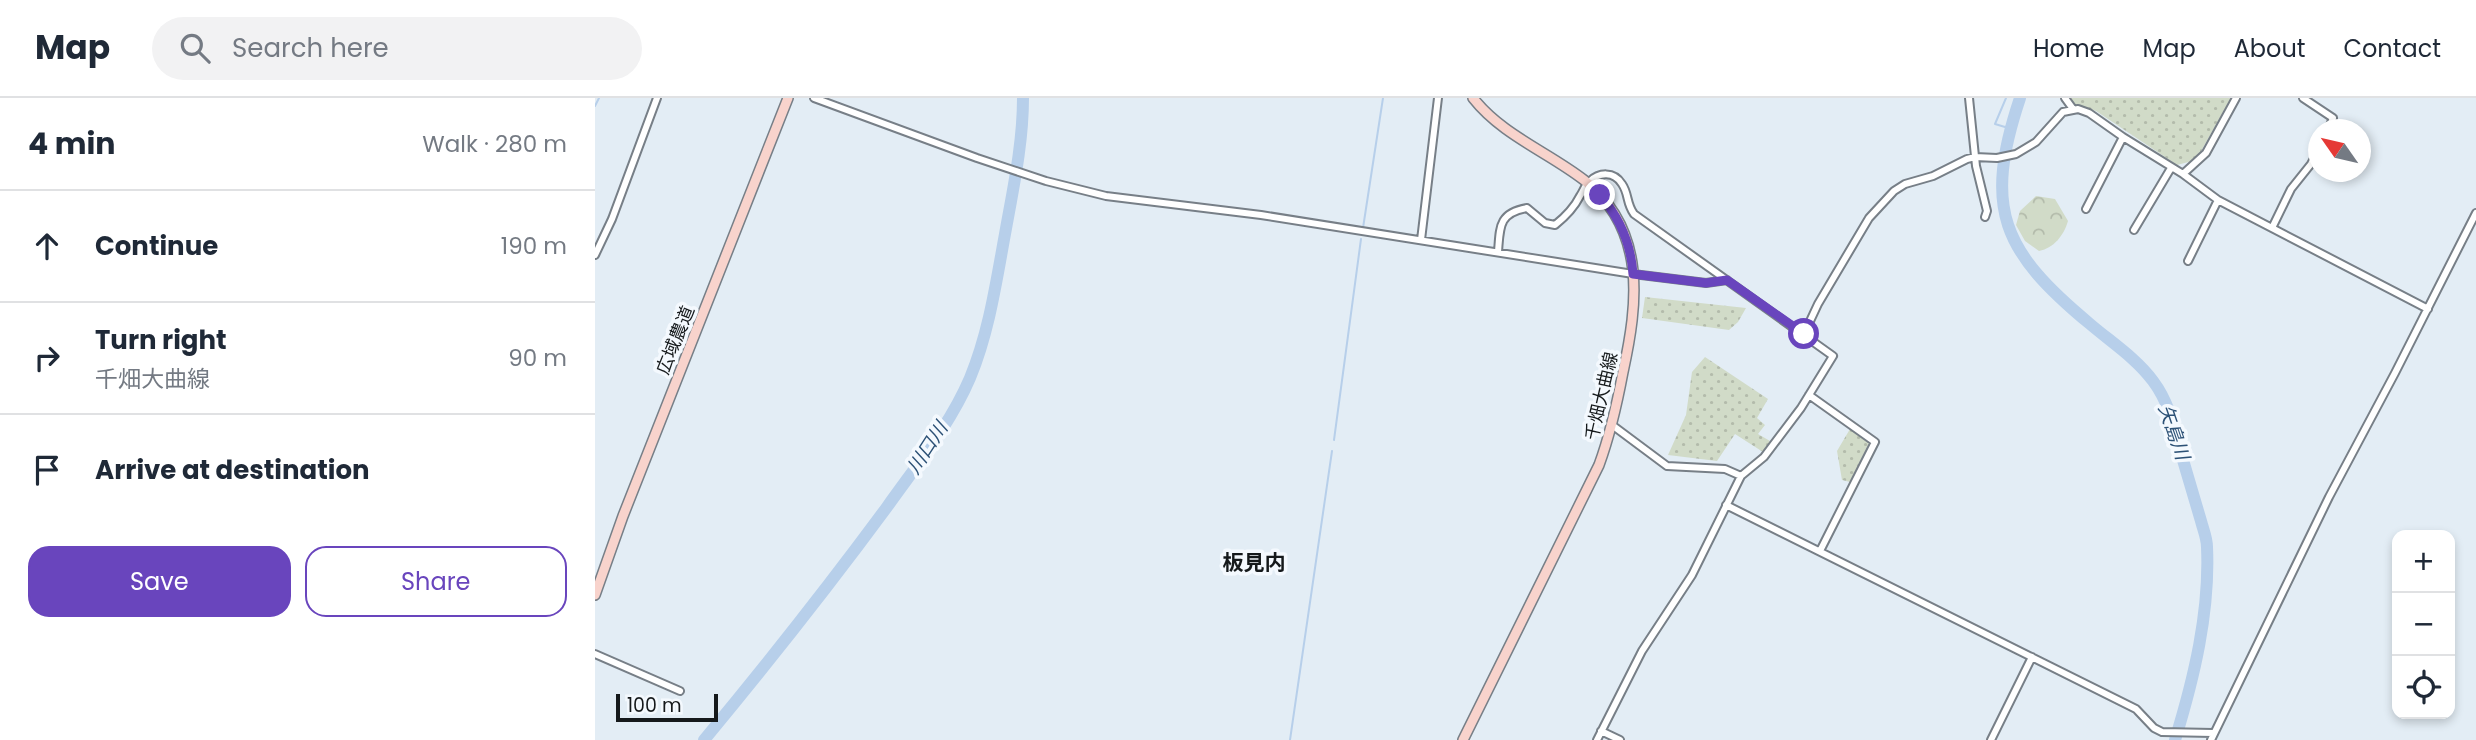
<!DOCTYPE html>
<html lang="en">
<head>
<meta charset="utf-8">
<style>
	:root { --surface:#fff; --page:#f2f2f3; --text:#1f2937; --muted:#747a83; --line:#e0e1e3; --accent:#6945bd }
	body { margin:0; font-family:Poppins,"Noto Sans JP",sans-serif; background:var(--page); color:var(--text) }
	.controls { position:absolute; right:21px; bottom:21px; display:grid; overflow:hidden; border-radius:14px; box-shadow:0 4px 10px #0003 }
	.controls button { width:63px; height:63px; display:grid; place-items:center; padding:0; border:0; border-bottom:2px solid var(--line); background:var(--surface); color:var(--text); font:35px sans-serif }
	.compass { position:absolute; left:1713px; top:21px; width:63px; height:63px; border-radius:50%; background:var(--surface); box-shadow:0 4px 10px #0003; rotate:304deg }
	.scale { position:absolute; left:21px; bottom:18px; width:102px; box-sizing:border-box; padding-left:7px; border:4px solid #15191b; border-top:0; font-size:19px; line-height:24px; white-space:nowrap; color:#15191b; -webkit-text-stroke:5px #f4f9fe; paint-order:stroke }
	.stop { position:absolute; width:21px; height:21px; margin:-16px; border:5px solid #6945bd; border-radius:50%; background:#fff }
	.stop.end { background:#6945bd; border-color:#fff; box-shadow:0 2px 7px #0008 }
	.list { margin:0; padding:0; list-style:none }
	h2 { display:flex; justify-content:space-between; align-items:center; height:91px; margin:0; padding:0 28px; font-size:30px }
	h2 small { font-size:23px; font-weight:400; color:var(--muted) }
	.list li { display:grid; grid-template-columns:46px 1fr auto; gap:21px; align-items:center; box-sizing:border-box; height:112px; padding:0 28px; border-top:2px solid var(--line) }
	.list b { display:block; font-size:26px; white-space:nowrap }
	.list p { margin:0; font-size:23px; white-space:nowrap; color:var(--muted) }
	.list em { font-size:23px; font-style:normal; color:var(--muted) }
	.actions { display:flex; gap:14px; padding:21px 28px }
	.actions a { flex:1; padding:16px 0; border:2px solid var(--accent); border-radius:21px; text-align:center; font-size:24px; color:var(--accent) }
	.actions .main { background:var(--accent); color:#fff }
	.icon { flex:none; width:38px; height:38px; fill:none; stroke:currentColor; stroke-width:2; stroke-linecap:round; stroke-linejoin:round }
	.map { position:relative; flex:none; width:1881px; height:642px; overflow:hidden }
	header { display:flex; align-items:center; gap:42px; box-sizing:border-box; height:98px; padding:0 35px; background:var(--surface); border-bottom:2px solid var(--line) }
	header strong { font-size:33px }
	nav { display:flex; gap:38px; margin-inline-start:auto; font-size:24px }
	.search { width:490px; height:63px; background:var(--page); display:flex; align-items:center; gap:18px; box-sizing:border-box; padding:0 24px; border-radius:38px; color:var(--muted); font-size:26px }
	main { display:flex }
	aside { flex:1; background:var(--surface) }
	.map>svg:first-child { display:block }
	.green { fill:url(#green-dots) }
	.forest { fill:url(#forest-crowns) }
	.lines { fill:none; stroke-linecap:round; stroke-linejoin:round }
	.stream { stroke:#b7cfea; stroke-width:2 }
	.river { stroke:#b7cfea; stroke-width:12 }
	.street-casing { stroke:#777f87; stroke-width:10 }
	.secondary-casing { stroke:#777f87; stroke-width:12 }
	.street { stroke:#fff; stroke-width:6 }
	.secondary { stroke:#f8d3cc; stroke-width:9 }
	.route { stroke:#6945bd; stroke-width:9 }
	.labels { text-anchor:middle; dominant-baseline:central; stroke-width:7; stroke-linejoin:round; paint-order:stroke }
	.street-label { font-size:18px; fill:#15191b; stroke:#f4f9fe }
	.water-label { font-size:19px; font-style:italic; fill:#2c5176; stroke:#f4f9fe }
	.quarter-label { font-size:21px; font-weight:bold; fill:#15191b; stroke:#f4f9fe }
</style>
</head>
<body>
<header>
<strong>Map</strong>
<div class="search"><svg class="icon" aria-label="search" viewBox="0 0 24 24"><circle cx="10" cy="10" r="6"/><path d="M15 15l6 6"/></svg>Search here</div>
<nav><a>Home</a><a>Map</a><a>About</a><a>Contact</a></nav>
</header>
<main>
<aside>
<h2>4 min<small>Walk · 280 m</small></h2>
<ul class="list">
<li><svg class="icon" aria-label="ahead" viewBox="0 0 24 24"><path d="M12 20V5M6 11l6-6 6 6"/></svg><div><b>Continue</b></div><em>190 m</em></li>
<li><svg class="icon" aria-label="right" viewBox="0 0 24 24"><path d="M7 20v-9h11M14 6l5 5-5 5"/></svg><div><b>Turn right</b><p>千畑大曲線</p></div><em>90 m</em></li>
<li><svg class="icon" aria-label="arrive" viewBox="0 0 24 24"><path d="M6 21V4h12l-3 4 3 4H6"/></svg><div><b>Arrive at destination</b></div></li>
</ul>
<div class="actions"><a class="main">Save</a><a>Share</a></div>
</aside>
<div class="map">
<svg width="1881" height="642" viewBox="0 0 1881 642">
	<defs>
		<pattern id="green-dots" width="8" height="8" patternUnits="userSpaceOnUse" patternTransform="scale(1.75)"><rect width="8" height="8" fill="#d1dbc8"/><path d="M2 2h.1M6 6h.1" fill="none" stroke="#b3bbab" stroke-width="1.8" stroke-linecap="round"/></pattern>
		<pattern id="forest-crowns" width="20" height="18" patternUnits="userSpaceOnUse" patternTransform="scale(1.75)"><rect width="20" height="18" fill="#d1dbc8"/><path d="M2 6a3 3 0 1 1 6 0M12 15a3 3 0 1 1 6 0" fill="none" stroke="#b3bbab"/></pattern>
	</defs>
	<rect width="100%" height="100%" fill="#e3edf5"/>
	<path class="green" d="M1474,0h162l-35,62 -19,5 -81,-54 -24,-8z
		M1050,199l101,11 -8,14 -9,8 -87,-12z
		M1110,259l63,42 -11,19 8,7 -7,9 12,7 -7,11 -28,-18 -18,27 -49,-6 18,-40 6,-43z
		M1255,331l19,14 -19,39 -8,-2 -5,-29z"/>
	<path class="forest" d="M1441,98l19,3 13,22c-4,14 -14,27 -29,30l-14,-10 -9,-16 4,-14z"/>
	<g class="lines">
		<path class="stream" d="M1411,0l-11,26 10,3 6,-2
			M0,8l4,-8
			M768,130l20,-130
			M739,342l27,-201
			M695,642l42,-289"/>
		<path class="river" d="M1425,0c-37,111 -18,153 70,226 21,18 46,34 63,57 18,24 22,51 30,79 6,20 12,40 18,61 2,8 6,17 6,26 3,65 -13,131 -32,193
			M109,642c63,-76 124,-153 183,-233 29,-41 63,-82 83,-129 19,-46 26,-95 35,-144 8,-45 18,-90 18,-136"/>
		<g class="street-casing">
			<path id="street" d="M219,0l163,60 69,23 60,15 155,19 372,59 73,9 21,-3
				M1374,0l7,68 11,45 -2,6
				M1470,0l8,11
				M1708,0l30,20 -5,12
				M1588,76l23,-21 30,-55
				M1491,111l37,-72
				M1677,130l19,-39 20,-25 8,-15
				M1539,132l37,-62
				M826,142l17,-142
				M903,154c2,-24 0,-39 29,-44l18,15 10,2c10,-8 19,-17 25,-29 3,-4 5,-11 9,-14 10,-10 25,-11 33,2 7,10 4,19 12,30l199,142 -32,52 -37,49 -23,19 -49,99 -50,76 -45,89
				M0,157l17,-36 45,-121
				M1593,163l30,-61
				M1209,236l14,-30 51,-86 25,-27 11,-7 28,-8 34,-17 8,-2 22,1 19,-4 20,-12 27,-30 15,-3 11,4 34,24 60,37 35,26 210,109
				M1214,297l66,47 -55,109
				M1017,327l55,41 58,3 16,7
				M1131,407l410,204 18,19 8,4 51,1
				M0,556l85,37
				M1006,633l19,9
				M1396,642l41,-83
				M1616,642l118,-243 66,-124 81,-160"/>
		</g>
		<g class="secondary-casing">
			<path id="secondary" d="M0,497l28,-79 165,-418
				M868,642l136,-275c11,-30 18,-61 24,-93 15,-69 24,-142 -39,-192 -36,-28 -82,-45 -111,-82"/>
		</g>
		<use href="#street" class="street"/>
		<use href="#secondary" class="secondary"/>
	</g>
	<g class="lines">
		<path class="route" d="M1005,97c19,22 31,49 33,79l73,9 21,-3 77,54"/>
	</g>
	<g class="labels">
		<g class="street-label">
			<text transform="translate(80 242) rotate(-68)">広域農道</text>
			<text transform="translate(1006 298) rotate(-77)">千畑大曲線</text>
		</g>
		<g class="water-label">
			<text transform="translate(1579 334) rotate(71)">矢島川</text>
			<text transform="translate(332 350) rotate(-57)">川口川</text>
		</g>
		<g class="quarter-label">
			<text x="659" y="464">板見内</text>
		</g>
	</g>
</svg>
<div class="controls">
<button>+</button>
<button>−</button>
<button><svg class="icon" aria-label="locate" viewBox="0 0 24 24"><circle cx="12" cy="12" r="6"/><path d="M12 2v4M12 18v4M2 12h4M18 12h4"/></svg></button>
</div>
<svg class="compass" viewBox="-18 -18 36 36"><path d="M0-13l5 13h-10z" fill="#e53935"/><path d="M0 13l5-13h-10z" fill="#747a83"/></svg>
<div class="scale">100 m</div>
<div class="stop" style="left:1209px;top:236px"></div>
<div class="stop end" style="left:1005px;top:97px"></div>
</div>
</main>
</body>
</html>
